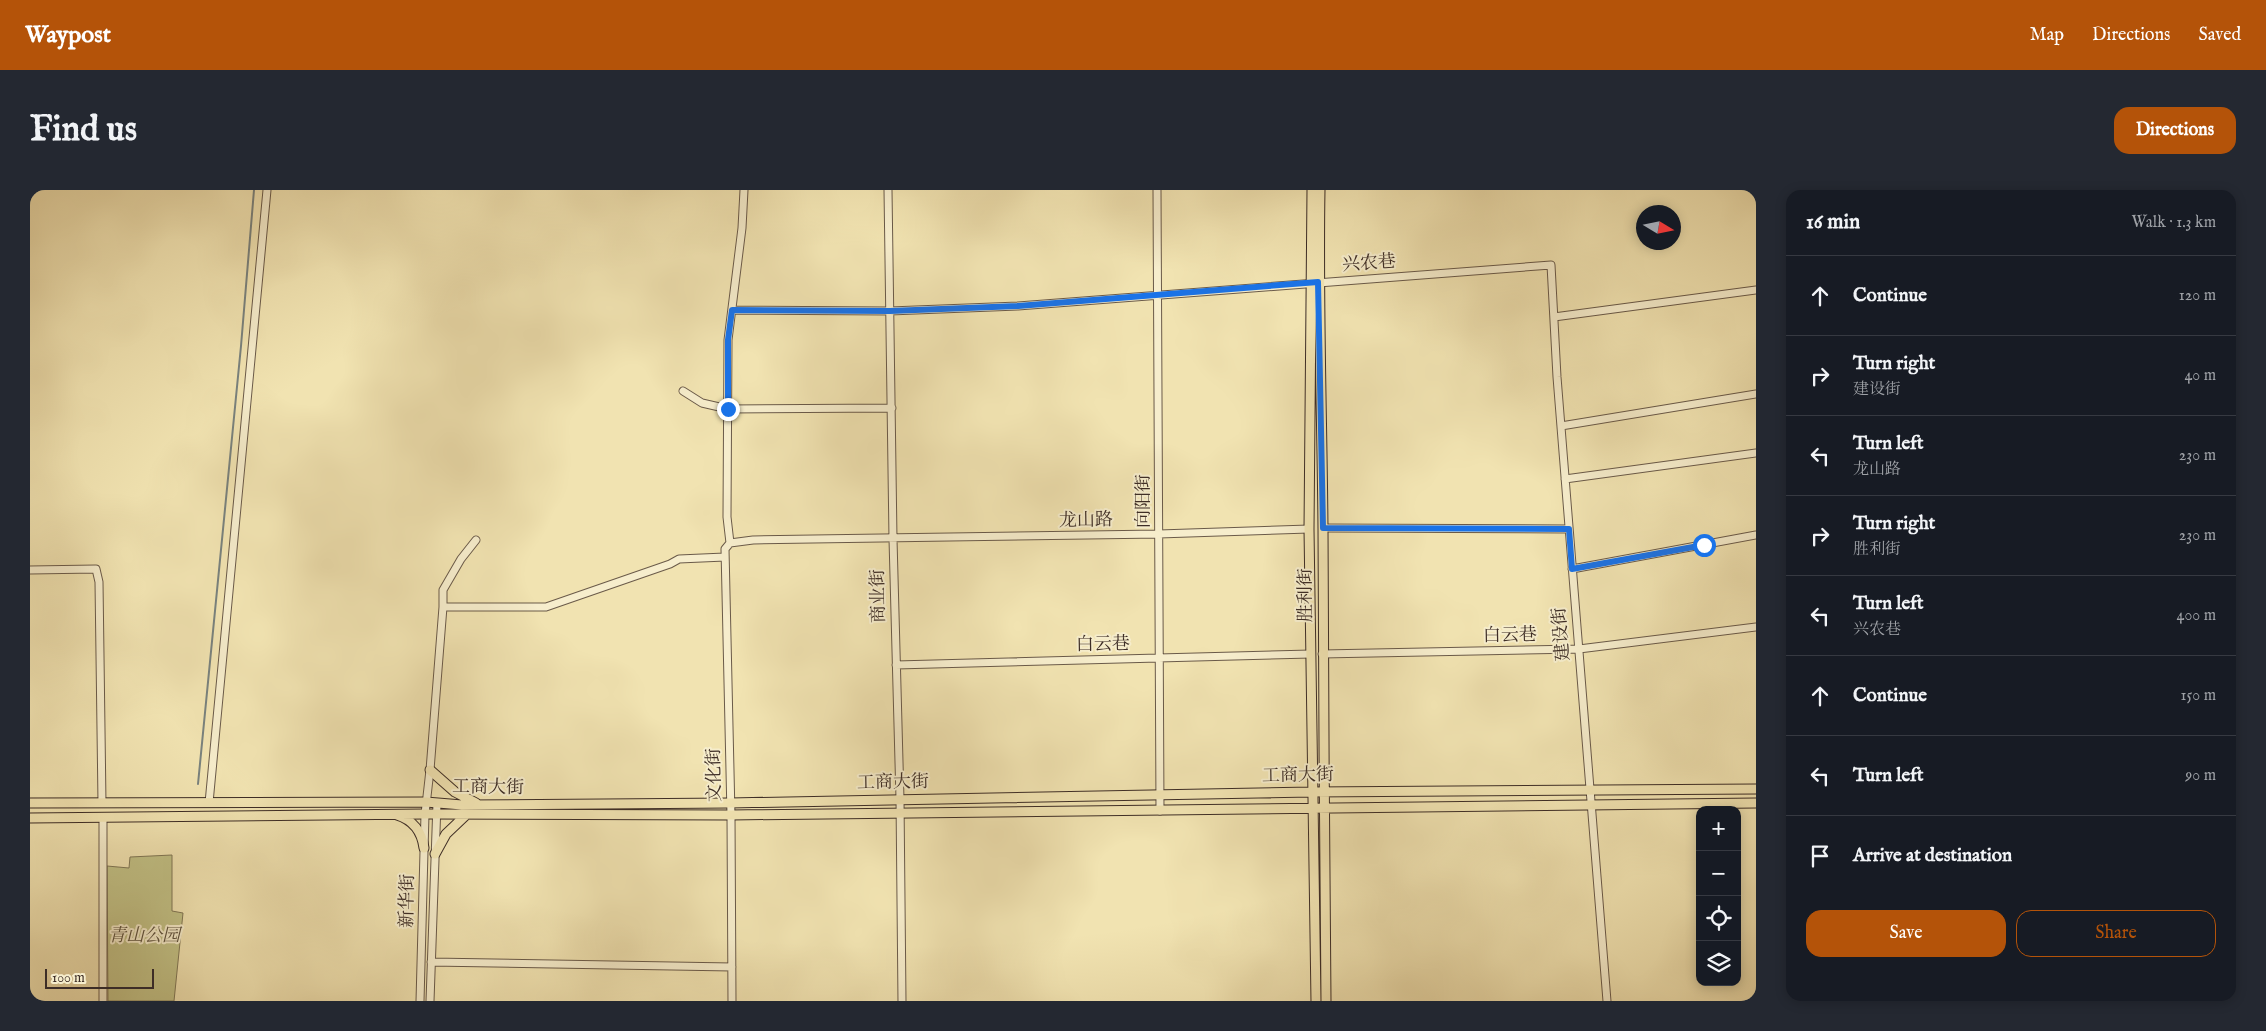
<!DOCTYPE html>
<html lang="en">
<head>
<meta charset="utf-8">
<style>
	:root { --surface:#171b24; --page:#242831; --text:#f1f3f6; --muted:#9ea1a6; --line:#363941; --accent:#b45309 }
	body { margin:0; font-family:"IM FELL English","Noto Serif SC",serif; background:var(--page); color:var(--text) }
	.controls { position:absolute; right:15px; bottom:15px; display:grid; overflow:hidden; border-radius:10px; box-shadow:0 2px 12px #0003 }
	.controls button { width:45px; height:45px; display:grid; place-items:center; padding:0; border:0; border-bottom:1px solid var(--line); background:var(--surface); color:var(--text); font:25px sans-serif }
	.compass { position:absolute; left:1606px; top:15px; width:45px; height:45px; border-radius:50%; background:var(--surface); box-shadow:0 2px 12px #0003; rotate:100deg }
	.scale { position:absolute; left:15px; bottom:12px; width:109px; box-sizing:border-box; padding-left:5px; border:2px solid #3d2d26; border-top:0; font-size:14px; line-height:18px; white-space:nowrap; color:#3d2d26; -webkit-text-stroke:4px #f6edcc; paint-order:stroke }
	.stop { position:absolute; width:15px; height:15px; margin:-11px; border:4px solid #1a73e8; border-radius:50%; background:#fff }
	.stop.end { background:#1a73e8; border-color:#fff; box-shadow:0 1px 5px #0008 }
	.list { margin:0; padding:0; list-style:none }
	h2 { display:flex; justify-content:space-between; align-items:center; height:65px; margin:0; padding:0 20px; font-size:21px }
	h2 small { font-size:16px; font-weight:400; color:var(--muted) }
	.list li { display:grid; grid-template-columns:32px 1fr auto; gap:15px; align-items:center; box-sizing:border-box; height:80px; padding:0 20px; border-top:1px solid var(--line) }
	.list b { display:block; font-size:19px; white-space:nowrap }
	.list p { margin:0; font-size:16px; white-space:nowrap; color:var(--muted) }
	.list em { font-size:16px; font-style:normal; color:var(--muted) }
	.actions { display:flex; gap:10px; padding:15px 20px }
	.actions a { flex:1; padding:11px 0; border:1px solid var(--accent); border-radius:15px; text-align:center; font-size:18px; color:var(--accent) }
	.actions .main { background:var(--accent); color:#fff }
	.icon { flex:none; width:28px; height:28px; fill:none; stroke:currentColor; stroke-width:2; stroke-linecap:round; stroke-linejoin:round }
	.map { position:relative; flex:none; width:1726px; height:811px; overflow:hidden; border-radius:15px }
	header { display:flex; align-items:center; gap:30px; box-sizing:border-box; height:70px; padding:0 25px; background:var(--accent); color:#fff }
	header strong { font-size:24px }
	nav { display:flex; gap:28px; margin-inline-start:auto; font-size:18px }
	.intro { display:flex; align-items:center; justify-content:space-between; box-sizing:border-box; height:120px; padding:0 30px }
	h1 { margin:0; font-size:35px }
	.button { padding:12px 22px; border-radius:15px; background:var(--accent); color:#fff; font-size:18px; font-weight:700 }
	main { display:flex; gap:30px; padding:0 30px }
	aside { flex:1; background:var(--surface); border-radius:15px; box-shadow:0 2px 12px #0003 }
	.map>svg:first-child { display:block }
	.green { fill:#c2c186; stroke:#807756 }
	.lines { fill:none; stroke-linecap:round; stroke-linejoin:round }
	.stream { stroke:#79827e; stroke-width:2 }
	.minor-casing { stroke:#6a5a49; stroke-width:9 }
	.major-casing { stroke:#3d2d26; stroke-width:11 }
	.minor { stroke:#f6edcc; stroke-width:7 }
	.major { stroke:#f1e3b1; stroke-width:9 }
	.route { stroke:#1a73e8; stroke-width:6 }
	.labels { text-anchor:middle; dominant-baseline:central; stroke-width:4; stroke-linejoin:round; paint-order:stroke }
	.street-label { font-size:18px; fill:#3d2d26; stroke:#f6edcc }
	.park-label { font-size:18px; font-style:italic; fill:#5e523e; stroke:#f6edcc }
</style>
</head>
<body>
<header>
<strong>Waypost</strong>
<nav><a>Map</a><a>Directions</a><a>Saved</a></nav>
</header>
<div class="intro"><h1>Find us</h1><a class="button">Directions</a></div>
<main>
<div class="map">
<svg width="1726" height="811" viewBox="0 0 1726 811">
	<rect width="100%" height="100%" fill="#f1e3b1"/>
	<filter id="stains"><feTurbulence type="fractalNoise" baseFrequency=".004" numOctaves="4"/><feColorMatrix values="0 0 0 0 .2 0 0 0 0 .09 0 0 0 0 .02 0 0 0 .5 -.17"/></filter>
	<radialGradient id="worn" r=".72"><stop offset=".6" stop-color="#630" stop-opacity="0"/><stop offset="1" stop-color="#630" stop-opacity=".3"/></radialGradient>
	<path class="green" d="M142,665v56l11,2 -9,88h-66l-1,-135 22,2 1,-11z"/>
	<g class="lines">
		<path class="stream" d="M168,594l43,-438 13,-156"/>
		<g class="minor-casing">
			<path id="minor" d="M858,0l5,349 7,260 2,202
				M1127,0l3,621
				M702,120l158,1 128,-5 533,-41 6,112 50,624
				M1524,127l202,-27
				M653,201l19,12 26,6 164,-1
				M1531,236l195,-32
				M1535,289l191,-26
				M1293,338l246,1
				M700,353l-3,-26 1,-177 14,-112 2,-38
				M1542,379l184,-34
				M0,380l66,-1 3,13 3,221
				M413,417h103l124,-43 9,-5 46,-2
				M1292,464l257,-5 177,-22
				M866,475l415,-11
				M179,613l58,-613
				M73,628v183
				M401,772l301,5
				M390,811l5,-187 5,-44 13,-163v-17l18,-31 15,-19
				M400,811l7,-198
				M702,811l-1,-186 -6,-266 5,-6 23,-3 406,-6 150,-5"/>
		</g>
		<g class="major-casing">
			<path id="major" d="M1282,0l-3,339 7,472
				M1290,0c-2,113 2,225 3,338 1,158 1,315 3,473
				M400,580l25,22 21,11
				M0,613l396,-1 36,3 268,-2 582,-11 444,-3
				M367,625c16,5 25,17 27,33
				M0,628l395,-4 306,1 1025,-12
				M405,664l11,-20 20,-19"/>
		</g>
		<use href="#minor" class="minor"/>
		<use href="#major" class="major"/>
	</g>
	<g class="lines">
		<path class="route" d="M698,219v-69l4,-30 158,1 128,-5 300,-24 5,246 246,1 3,40 132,-24"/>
	</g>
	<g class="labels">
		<g class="street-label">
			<text transform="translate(1339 74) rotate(-4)">兴农巷</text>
			<text transform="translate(1114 311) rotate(-90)">向阳街</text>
			<text transform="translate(1056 331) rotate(-1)">龙山路</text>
			<text transform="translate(1276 405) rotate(-90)">胜利街</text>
			<text transform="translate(849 406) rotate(-91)">商业街</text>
			<text transform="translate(1532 444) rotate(-95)">建设街</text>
			<text transform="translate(1480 446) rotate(-1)">白云巷</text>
			<text transform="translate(1073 455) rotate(-1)">白云巷</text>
			<text transform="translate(685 585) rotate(-91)">文化街</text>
			<text transform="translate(1268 586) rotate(-1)">工商大街</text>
			<text transform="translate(863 593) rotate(-1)">工商大街</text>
			<text transform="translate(458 598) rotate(1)">工商大街</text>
			<text transform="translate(378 711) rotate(-89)">新华街</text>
		</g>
		<g class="park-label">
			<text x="114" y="746">青山公园</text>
		</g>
	</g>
	<rect width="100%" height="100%" filter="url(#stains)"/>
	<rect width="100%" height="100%" fill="url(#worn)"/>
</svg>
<div class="controls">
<button>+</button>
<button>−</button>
<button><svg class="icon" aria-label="locate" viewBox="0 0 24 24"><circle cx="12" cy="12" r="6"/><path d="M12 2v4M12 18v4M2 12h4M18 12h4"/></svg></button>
<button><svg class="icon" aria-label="layers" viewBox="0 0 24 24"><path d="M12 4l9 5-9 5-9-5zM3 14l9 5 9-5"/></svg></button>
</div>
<svg class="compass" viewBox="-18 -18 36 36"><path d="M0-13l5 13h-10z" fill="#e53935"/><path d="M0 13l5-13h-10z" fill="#9ea1a6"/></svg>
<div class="scale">100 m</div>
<div class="stop" style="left:1674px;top:355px"></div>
<div class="stop end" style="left:698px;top:219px"></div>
</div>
<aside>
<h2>16 min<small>Walk · 1.3 km</small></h2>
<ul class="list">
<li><svg class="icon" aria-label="ahead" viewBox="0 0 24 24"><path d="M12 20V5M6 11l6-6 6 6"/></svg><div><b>Continue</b></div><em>120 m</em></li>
<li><svg class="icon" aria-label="right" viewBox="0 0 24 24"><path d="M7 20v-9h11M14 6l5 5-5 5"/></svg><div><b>Turn right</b><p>建设街</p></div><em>40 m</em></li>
<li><svg class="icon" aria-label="left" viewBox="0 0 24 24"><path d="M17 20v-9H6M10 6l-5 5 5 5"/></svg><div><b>Turn left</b><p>龙山路</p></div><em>230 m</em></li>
<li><svg class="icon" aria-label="right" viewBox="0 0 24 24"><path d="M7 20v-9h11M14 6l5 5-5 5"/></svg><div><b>Turn right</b><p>胜利街</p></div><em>230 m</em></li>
<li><svg class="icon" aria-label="left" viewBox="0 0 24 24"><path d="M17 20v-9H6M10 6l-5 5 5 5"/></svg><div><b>Turn left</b><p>兴农巷</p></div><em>400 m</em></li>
<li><svg class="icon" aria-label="ahead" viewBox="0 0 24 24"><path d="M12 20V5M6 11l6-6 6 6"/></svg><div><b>Continue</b></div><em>150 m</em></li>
<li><svg class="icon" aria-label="left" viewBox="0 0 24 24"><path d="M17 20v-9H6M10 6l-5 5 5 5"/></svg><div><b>Turn left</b></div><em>90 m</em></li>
<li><svg class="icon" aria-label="arrive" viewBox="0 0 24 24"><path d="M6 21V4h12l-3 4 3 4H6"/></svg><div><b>Arrive at destination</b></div></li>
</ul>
<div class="actions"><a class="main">Save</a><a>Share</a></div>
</aside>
</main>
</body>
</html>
